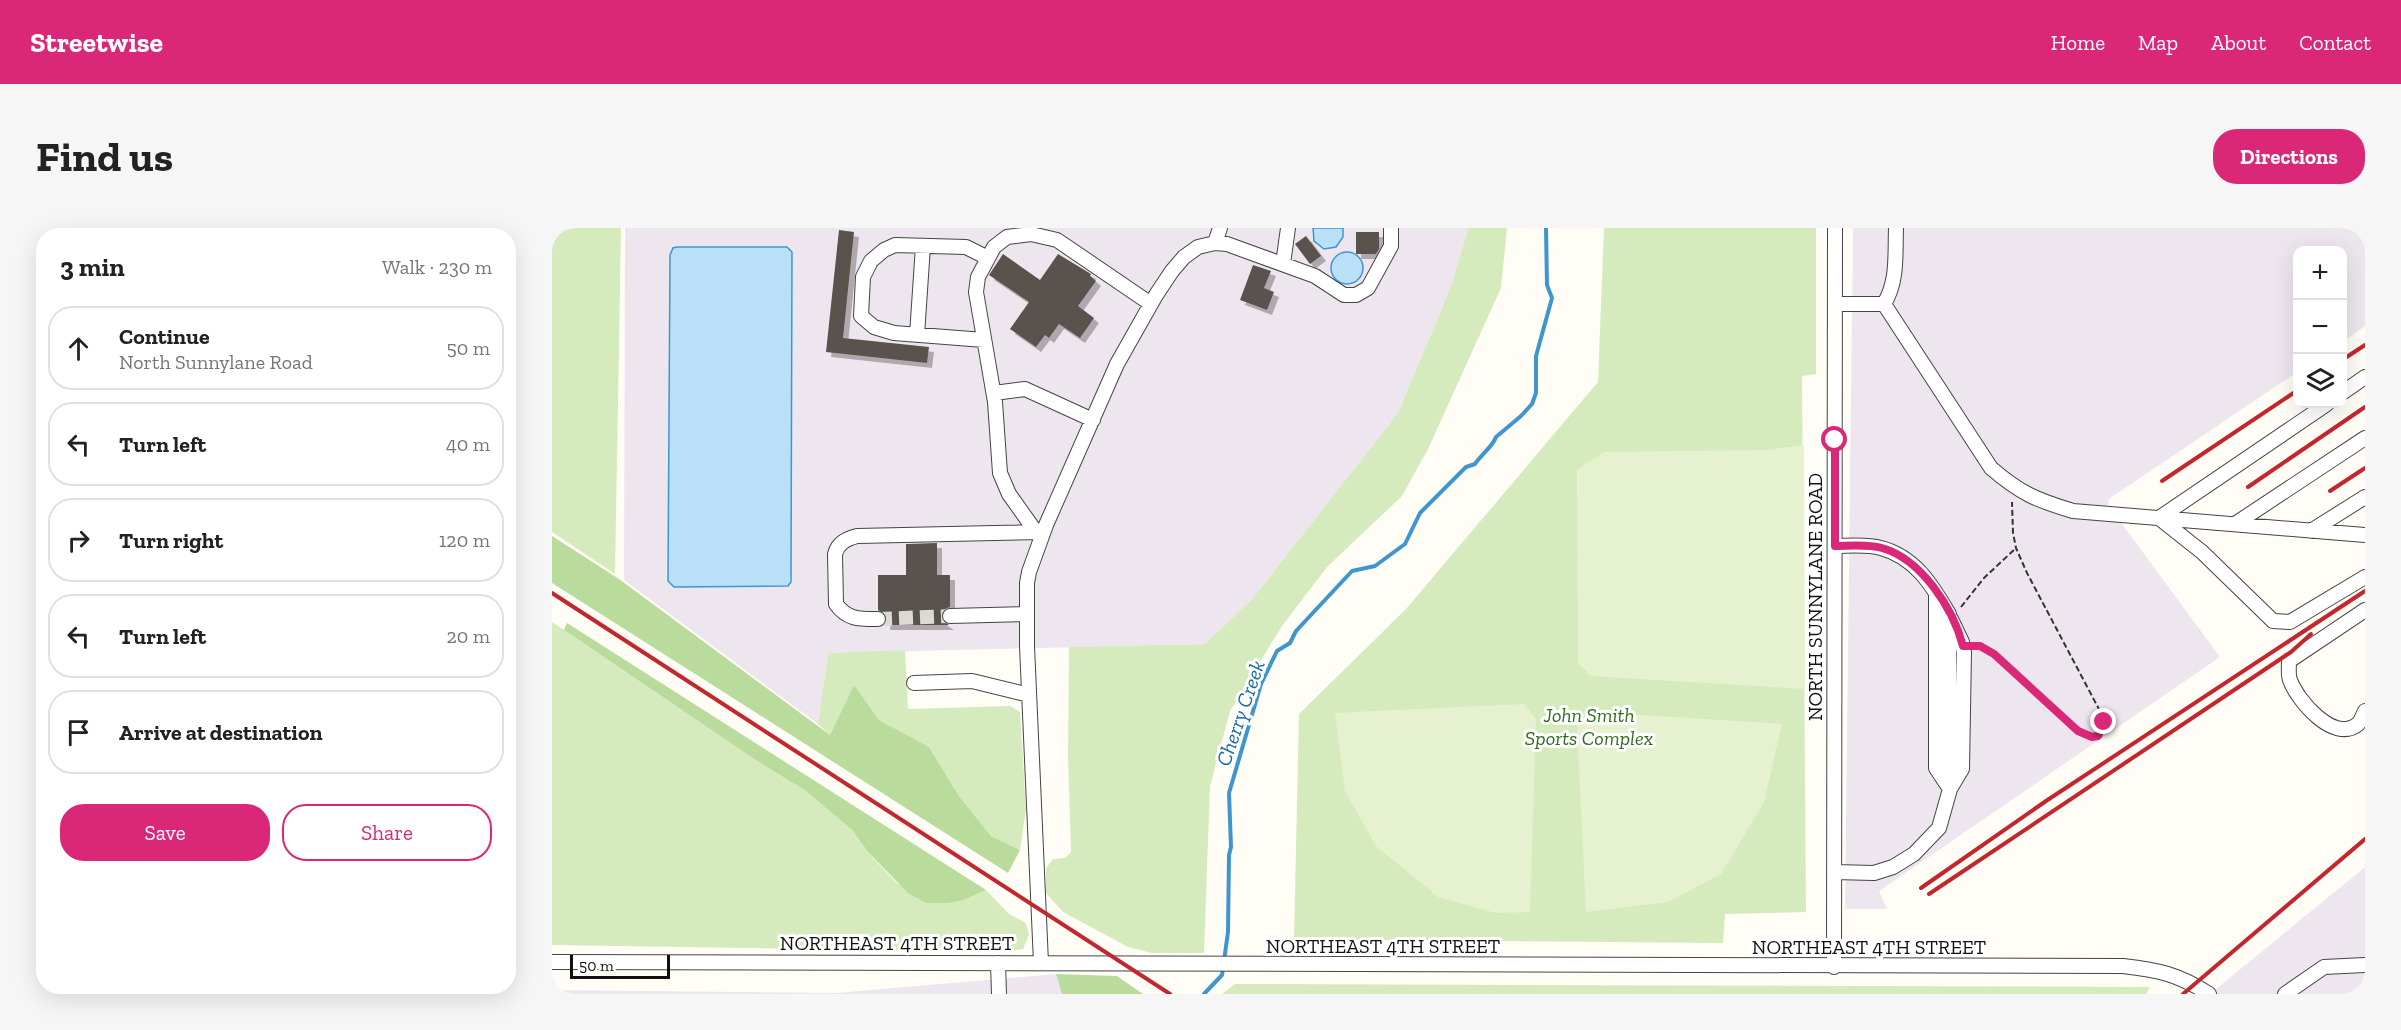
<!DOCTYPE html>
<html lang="en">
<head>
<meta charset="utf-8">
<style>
	:root { --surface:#fff; --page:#f6f6f6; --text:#222; --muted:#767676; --line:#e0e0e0; --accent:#db2777 }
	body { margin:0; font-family:"Zilla Slab",serif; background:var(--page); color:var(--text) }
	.controls { position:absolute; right:18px; top:18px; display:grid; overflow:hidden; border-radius:12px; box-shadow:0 6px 24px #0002 }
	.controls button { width:54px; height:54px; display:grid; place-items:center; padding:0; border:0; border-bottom:2px solid var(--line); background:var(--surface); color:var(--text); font:30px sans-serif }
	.scale { position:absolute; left:18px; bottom:15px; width:100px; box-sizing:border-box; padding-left:6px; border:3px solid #111; border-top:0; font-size:16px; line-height:21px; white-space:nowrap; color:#111; -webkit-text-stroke:4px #fff; paint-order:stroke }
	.stop { position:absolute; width:18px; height:18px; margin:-14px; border:4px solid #db2777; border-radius:50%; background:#fff }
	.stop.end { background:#db2777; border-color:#fff; box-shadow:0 2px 6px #0008 }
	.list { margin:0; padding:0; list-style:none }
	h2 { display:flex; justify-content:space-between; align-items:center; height:78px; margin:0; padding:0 24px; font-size:26px }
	h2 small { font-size:20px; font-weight:400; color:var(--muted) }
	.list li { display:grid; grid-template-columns:39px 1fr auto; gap:18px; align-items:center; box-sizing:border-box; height:84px; margin:0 12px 12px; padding:0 12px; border:2px solid var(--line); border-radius:24px }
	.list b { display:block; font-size:22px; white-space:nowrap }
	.list p { margin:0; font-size:20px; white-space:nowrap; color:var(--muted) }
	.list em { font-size:20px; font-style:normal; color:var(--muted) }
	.actions { display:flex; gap:12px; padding:18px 24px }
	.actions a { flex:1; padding:14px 0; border:2px solid var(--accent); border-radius:24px; text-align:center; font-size:21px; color:var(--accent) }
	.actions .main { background:var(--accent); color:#fff }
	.icon { flex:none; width:33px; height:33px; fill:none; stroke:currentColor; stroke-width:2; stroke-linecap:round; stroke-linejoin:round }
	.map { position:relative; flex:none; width:1813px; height:766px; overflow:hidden; border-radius:24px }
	header { display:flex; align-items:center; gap:36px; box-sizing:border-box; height:84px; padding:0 30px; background:var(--accent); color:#fff }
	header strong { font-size:28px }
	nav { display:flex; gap:33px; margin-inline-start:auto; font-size:21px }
	.intro { display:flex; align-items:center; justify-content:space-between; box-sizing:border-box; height:144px; padding:0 36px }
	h1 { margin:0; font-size:42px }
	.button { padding:15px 27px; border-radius:24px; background:var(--accent); color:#fff; font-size:21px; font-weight:700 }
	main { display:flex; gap:36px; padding:0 36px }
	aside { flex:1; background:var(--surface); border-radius:24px; box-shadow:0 6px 24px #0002 }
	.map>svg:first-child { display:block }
	.industrial { fill:#eee6ef }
	.green { fill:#d5ebbd }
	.forest { fill:#b9dc9c }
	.pitch { fill:#e6f2cf }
	.water { fill:#b9e0f7; stroke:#3f96cf; stroke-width:1.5 }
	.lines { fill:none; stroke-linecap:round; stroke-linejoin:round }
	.stream { stroke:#3f96cf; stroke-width:4 }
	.building { fill:#5a524d; filter:url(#shadow) }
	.minor-tunnel { stroke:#dbdad3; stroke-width:14; stroke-dasharray:14 7; stroke-linecap:butt }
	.minor-casing { stroke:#444; stroke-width:16 }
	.path { stroke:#333; stroke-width:2; stroke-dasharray:6 3; stroke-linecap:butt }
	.minor { stroke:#fff; stroke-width:14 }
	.rail { stroke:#c4262e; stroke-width:4 }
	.route { stroke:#db2777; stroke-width:8 }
	.labels { text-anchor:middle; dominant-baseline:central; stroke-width:6; stroke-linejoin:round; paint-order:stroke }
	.street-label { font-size:20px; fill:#111; stroke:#fff }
	.park-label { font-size:20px; font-style:italic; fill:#2f6b1f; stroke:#fff }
	.water-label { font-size:21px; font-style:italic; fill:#1768a6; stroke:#fff }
</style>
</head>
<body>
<header>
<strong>Streetwise</strong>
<nav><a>Home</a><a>Map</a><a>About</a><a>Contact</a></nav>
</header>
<div class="intro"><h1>Find us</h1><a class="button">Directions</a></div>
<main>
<aside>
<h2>3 min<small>Walk · 230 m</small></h2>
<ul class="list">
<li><svg class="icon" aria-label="ahead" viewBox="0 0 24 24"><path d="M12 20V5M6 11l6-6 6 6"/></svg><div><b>Continue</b><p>North Sunnylane Road</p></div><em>50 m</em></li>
<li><svg class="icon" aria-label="left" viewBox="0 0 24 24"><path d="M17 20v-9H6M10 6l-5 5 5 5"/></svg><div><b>Turn left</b></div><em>40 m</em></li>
<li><svg class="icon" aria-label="right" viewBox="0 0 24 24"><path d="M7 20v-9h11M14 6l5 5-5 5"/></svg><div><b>Turn right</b></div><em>120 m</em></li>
<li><svg class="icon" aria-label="left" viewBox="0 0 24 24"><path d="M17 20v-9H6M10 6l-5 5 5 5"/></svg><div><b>Turn left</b></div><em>20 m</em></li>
<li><svg class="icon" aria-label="arrive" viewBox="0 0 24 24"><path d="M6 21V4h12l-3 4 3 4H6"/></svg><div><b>Arrive at destination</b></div></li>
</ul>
<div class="actions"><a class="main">Save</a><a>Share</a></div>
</aside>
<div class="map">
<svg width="1813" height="766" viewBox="0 0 1813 766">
	<defs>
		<filter id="shadow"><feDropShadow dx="5" dy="5" stdDeviation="0" flood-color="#0004"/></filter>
	</defs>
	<rect width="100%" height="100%" fill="#fffdf5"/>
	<path class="industrial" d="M73,0h843l-16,56 -54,129 -145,185 -48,46 -377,9 -10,71 -194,-144z
		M1301,0h512v98l-22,16 -1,-92h-44l-1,122 -188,127 -1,6 112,152 -341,234 8,18h-42z
		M1813,639v127h-155z
		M504,746l6,20h-510v-4l285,3z"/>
	<path class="green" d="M0,0h69l-6,346 -63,-42z
		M916,0h39l-6,60 -73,161 -26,47 -75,71 -45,59 -52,85 -20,75 -6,167h-52l-24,-6 -65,-35 -17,-19v-25l7,-9 12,-1 6,-6 -3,-97 1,-108 136,-3 48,-46 145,-185 54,-129z
		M1052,0h212v146l-14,2 4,536 -81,2 -2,29 -429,-4 5,-225 107,-105 192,-227z
		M0,394l202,137 52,32 47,40 18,25 27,28 66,16 22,-10 23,24 17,9 3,12 -6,14 -21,3 -450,-7z
		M353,422l3,59 102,-3 10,6 6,98 -6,40 -29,-14 -32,-40 -30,-49 -50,-27 -25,-34 -24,49 -12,-11 10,-71z
		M683,756l915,3 -4,7h-924z"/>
	<path class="forest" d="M0,308l67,43 211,156 24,-50 25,35 50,27 30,49 32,40 29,14 -12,23 -456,-290z
		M15,395l419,267 -22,10 -16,3h-22l-18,-10 -40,-41 -15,-21 -47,-40 -52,-32 -190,-129z
		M504,746l61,2 26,18h-81z"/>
	<path class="pitch" d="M1252,217l1,244 -214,-13 -13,-13 -1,-193 27,-18 163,-2z
		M972,476l12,15 -6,193 -34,1 -58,-16 -62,-51 -31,-55 -10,-78z
		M1040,484l190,12 -18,78 -43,72 -53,28 -82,10 -9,-186z"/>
	<path class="water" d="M761,0h30v9l-7,10 -12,2 -10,-8z
		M125,19h110l5,5 -1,330 -3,4 -114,1 -6,-6 2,-326 3,-7z
		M779 40a16 16 0 1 1 32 0a16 16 0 1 1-32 0Z"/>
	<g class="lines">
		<path class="stream" d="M652,766l18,-19 6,-43 1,-77 2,-8 -2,-54 32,-109 16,-33 13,-8 6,-12 56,-60 23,-5 30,-22 15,-31 46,-46 9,-3c6,-9 18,-18 21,-27l25,-21 11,-12 4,-11v-37l16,-58 -5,-13 -1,-57"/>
	</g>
	<path class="building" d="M287,2l15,2 -11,106 86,9 -2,16 -101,-11z
		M804,4h23v17l-3,5h-20z
		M754,8l15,20 -11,8 -15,-20z
		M451,26l37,26 18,-26 33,20 -1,2 6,5 -18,25 16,12 -14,20 -21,-14 -10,14 -4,-3 -9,12 -26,-18 19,-27 -40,-27z
		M701,37l18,6 -7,17 10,4 -7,18 -27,-10z
		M385,315v32h13v32l-5,2 -4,7 2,5 6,4h-64l1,-10 -8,-5v-35h28v-31z"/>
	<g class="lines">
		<path class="minor-tunnel" d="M326,391l72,-3"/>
		<g class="minor-casing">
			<path id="minor" d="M663,15l5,-15
				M731,36l5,-36
				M1283,76h49l107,164c29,25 45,32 82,43l292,24
				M1332,76c14,-23 11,-49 12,-76
				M365,107l6,-89
				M432,112l-90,-7 -20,-6 -13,-11 2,-39 8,-16 13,-11 11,-5 71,2 22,11
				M442,165l31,-4 68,31
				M1790,165l23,-16
				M1775,176l-168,114 43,34 71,69 17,1 75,-45
				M1683,296l130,-86
				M1759,303l54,-34
				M484,304l-27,-38 -9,-21 -5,-71 -19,-110 2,-15 16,-30 13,-10 24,-3 26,6 94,64
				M1384,365v175l14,21 12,-20 2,-117 -2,-10 -11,-23
				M1813,382l-76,51c0,5 -1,14 1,19 7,20 44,64 68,44 3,-3 5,-9 7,-13
				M398,388l77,-2
				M326,391c-17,0 -31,1 -42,-15l-1,-50c3,-11 11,-15 22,-18l185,-4
				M362,455l58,-2 57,14
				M1282,644l40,1 19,-6 21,-13 25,-26 11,-39 -1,-175c-17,-29 -34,-57 -68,-66 -14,-4 -32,-2 -46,-2
				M0,734l1571,4c35,4 55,8 86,28
				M446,735l1,31
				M489,735l-14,-317v-63l2,-11 17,-47 71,-161 39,-69 16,-24 12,-14 14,-10 17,-4 12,1 88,32 29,19h12l12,-7 23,-42v-18
				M1282,739l1,-739
				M1733,766l39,-27 41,-2"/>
		</g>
		<path class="path" d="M1409,379l23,-29 32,-30
			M1426,418l16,8 84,77 14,6 6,-1 6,-14 -3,-9 -74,-140 -11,-25 -3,-15 -1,-31"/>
		<use href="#minor" class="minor"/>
		<path class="rail" d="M1790,132l23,-15
			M1610,253l136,-91
			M1696,259l117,-80
			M1778,263l35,-23
			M0,365l618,401
			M1369,660l125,-87 319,-210
			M1377,666l362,-242 20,-18
			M1631,766l182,-155"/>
	</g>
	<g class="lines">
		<path class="route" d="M1283,212v106c14,0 32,-2 47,2 39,11 71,60 81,98h17l14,8 84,77 14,6 6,-1 6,-14"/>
	</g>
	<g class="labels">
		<g class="street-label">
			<text transform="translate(1263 369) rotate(-90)">NORTH SUNNYLANE ROAD</text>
			<text x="345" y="715">NORTHEAST 4TH STREET</text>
			<text x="831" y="718">NORTHEAST 4TH STREET</text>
			<text x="1317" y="719">NORTHEAST 4TH STREET</text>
		</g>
		<g class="park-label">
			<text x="1037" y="487">John Smith<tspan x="1037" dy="23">Sports Complex</tspan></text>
		</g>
		<g class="water-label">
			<text transform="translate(688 485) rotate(-71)">Cherry Creek</text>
		</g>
	</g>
</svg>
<div class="controls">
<button>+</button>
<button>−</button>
<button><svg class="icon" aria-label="layers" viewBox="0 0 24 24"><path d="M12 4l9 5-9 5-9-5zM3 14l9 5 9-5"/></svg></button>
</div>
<div class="scale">50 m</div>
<div class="stop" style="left:1283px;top:212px"></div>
<div class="stop end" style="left:1552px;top:494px"></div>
</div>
</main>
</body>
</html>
